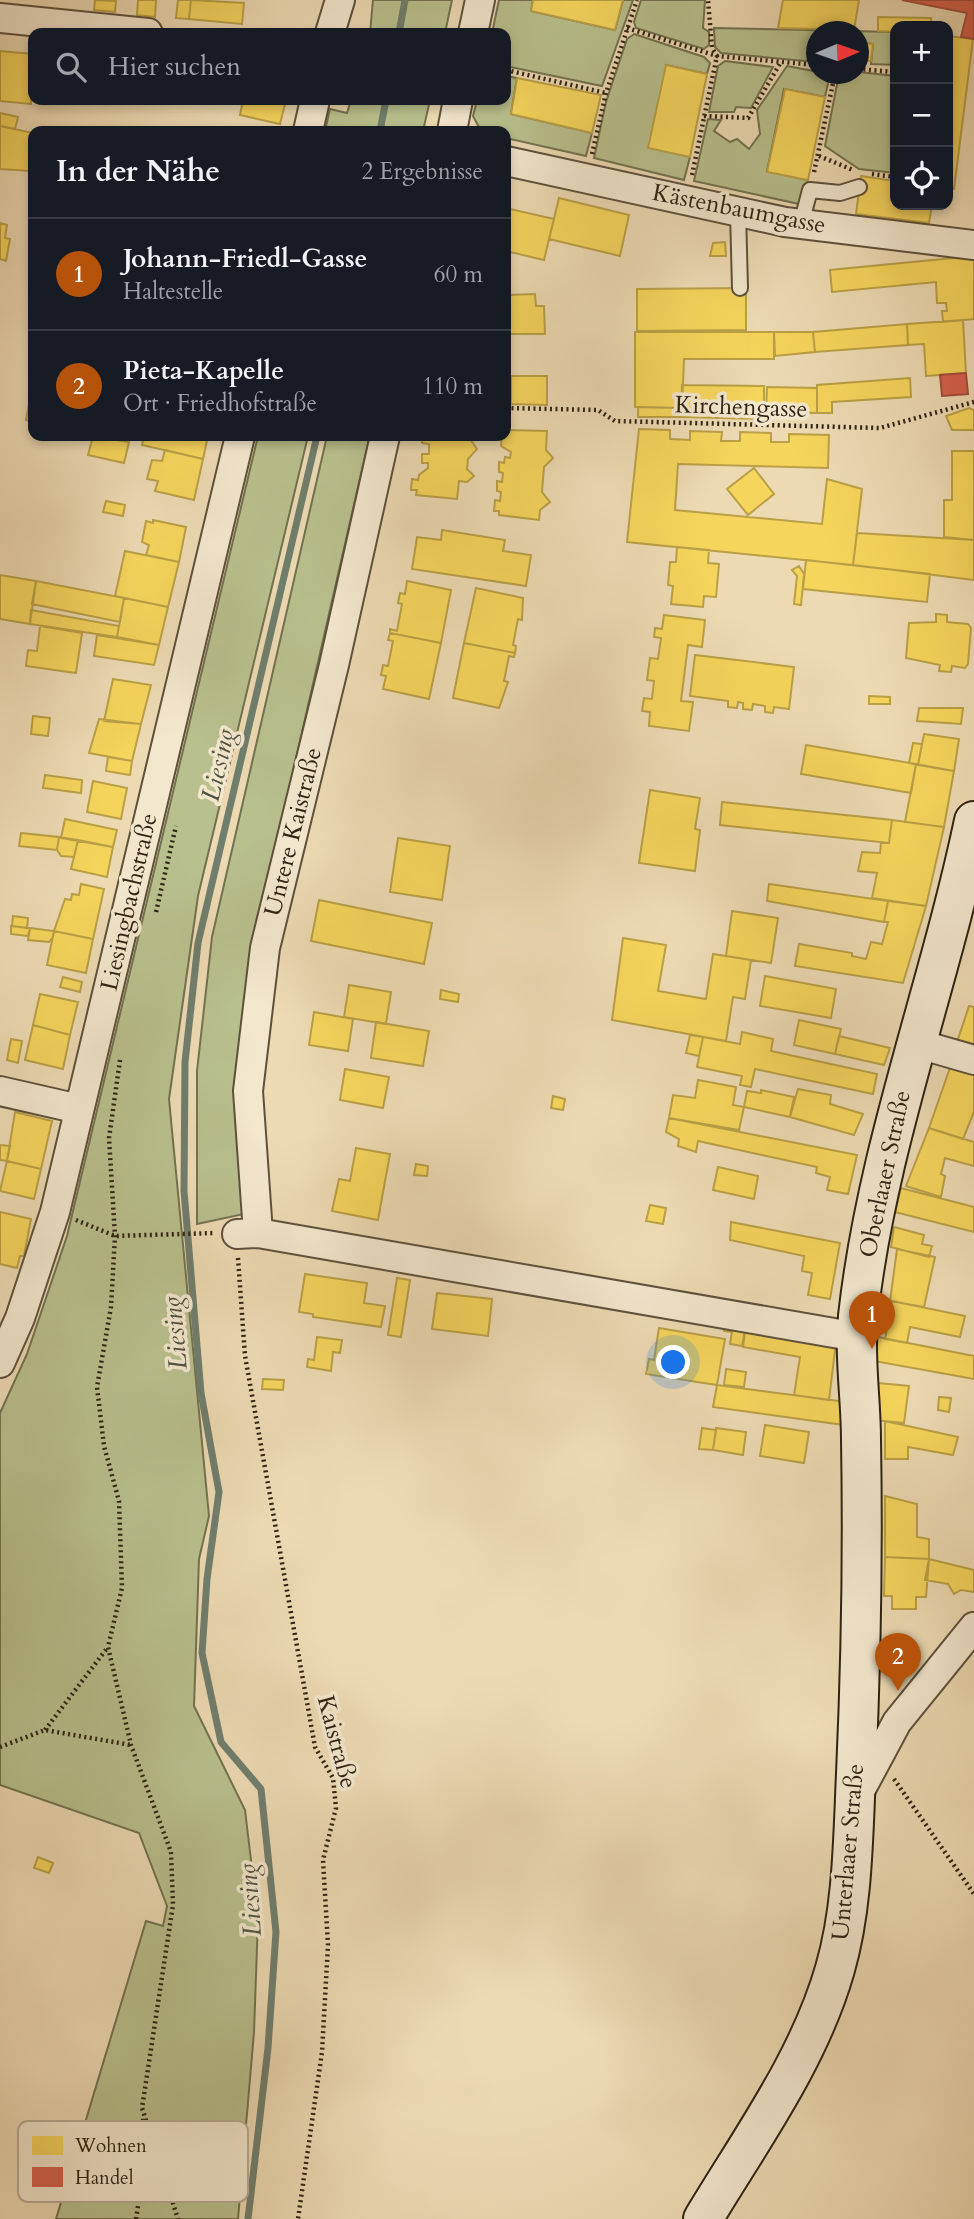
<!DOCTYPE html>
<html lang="de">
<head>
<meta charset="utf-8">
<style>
	:root { --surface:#171b24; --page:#242831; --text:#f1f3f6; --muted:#9ea1a6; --line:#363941; --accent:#b45309 }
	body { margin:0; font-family:Cardo,serif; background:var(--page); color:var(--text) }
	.controls { position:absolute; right:21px; top:21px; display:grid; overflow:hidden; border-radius:14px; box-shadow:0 4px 10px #0003 }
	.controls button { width:63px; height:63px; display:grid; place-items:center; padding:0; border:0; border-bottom:2px solid var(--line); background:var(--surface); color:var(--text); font:35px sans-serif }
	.compass { position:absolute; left:806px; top:21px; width:63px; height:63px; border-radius:50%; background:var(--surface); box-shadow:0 4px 10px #0003; rotate:88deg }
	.you { position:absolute; left:674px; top:1363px; width:24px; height:24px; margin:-18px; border:5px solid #fff; border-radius:50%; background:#1a73e8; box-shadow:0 0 0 10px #1a73e833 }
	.badge { display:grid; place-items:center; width:46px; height:46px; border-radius:50%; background:var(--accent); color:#fff; font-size:23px; font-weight:700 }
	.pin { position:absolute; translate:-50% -58px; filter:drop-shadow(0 2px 4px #0008) }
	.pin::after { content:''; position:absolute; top:37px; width:24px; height:21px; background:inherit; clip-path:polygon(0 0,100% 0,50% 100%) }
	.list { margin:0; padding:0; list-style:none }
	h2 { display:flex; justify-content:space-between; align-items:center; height:91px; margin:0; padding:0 28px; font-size:30px }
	h2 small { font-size:23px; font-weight:400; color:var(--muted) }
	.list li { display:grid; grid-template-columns:46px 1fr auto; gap:21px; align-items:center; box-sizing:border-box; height:112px; padding:0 28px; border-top:2px solid var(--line) }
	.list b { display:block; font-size:26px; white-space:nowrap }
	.list p { margin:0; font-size:23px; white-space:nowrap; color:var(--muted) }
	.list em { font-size:23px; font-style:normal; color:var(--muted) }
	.icon { flex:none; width:38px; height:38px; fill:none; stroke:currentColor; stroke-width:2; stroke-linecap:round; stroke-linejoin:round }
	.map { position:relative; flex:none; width:974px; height:2219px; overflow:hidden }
	.search { position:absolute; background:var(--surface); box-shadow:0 4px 10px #0003; left:28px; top:28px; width:483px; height:77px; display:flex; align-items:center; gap:18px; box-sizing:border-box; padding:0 24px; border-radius:14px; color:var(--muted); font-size:26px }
	.panel { position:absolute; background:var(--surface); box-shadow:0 4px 10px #0003; left:28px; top:126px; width:483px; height:315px; border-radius:14px }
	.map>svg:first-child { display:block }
	.green { fill:#b8c08d; stroke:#737250; stroke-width:2 }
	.homes { fill:#f6d55c; stroke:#baa046; stroke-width:2 }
	.shops { fill:#d6604d; stroke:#a44e3c; stroke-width:2 }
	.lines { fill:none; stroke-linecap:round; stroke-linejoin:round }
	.stream { stroke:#6f7e6d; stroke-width:7 }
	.service-casing { stroke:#5e513c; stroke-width:18 }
	.minor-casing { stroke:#5e513c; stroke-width:32 }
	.secondary-casing { stroke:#2e2314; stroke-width:42 }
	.path { stroke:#2e2314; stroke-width:4.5; stroke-dasharray:2 3.5; stroke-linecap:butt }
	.service { stroke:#f3e7ce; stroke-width:14 }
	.minor { stroke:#f3e7ce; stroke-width:28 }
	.secondary { stroke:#f3e7ce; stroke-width:38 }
	.labels { text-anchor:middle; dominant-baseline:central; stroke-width:7; stroke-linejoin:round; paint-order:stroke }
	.street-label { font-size:24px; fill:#2e2314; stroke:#f3e7ce }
	.water-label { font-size:26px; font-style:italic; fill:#4e5141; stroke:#f3e7ce }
	.key { fill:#f3e7ce; stroke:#b8ac96; stroke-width:2 }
	.key-label { font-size:19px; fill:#2e2314 }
</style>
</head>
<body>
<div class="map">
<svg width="974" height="2219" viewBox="0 0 974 2219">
	<rect width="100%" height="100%" fill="#eddab3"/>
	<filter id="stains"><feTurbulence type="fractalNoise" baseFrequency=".00286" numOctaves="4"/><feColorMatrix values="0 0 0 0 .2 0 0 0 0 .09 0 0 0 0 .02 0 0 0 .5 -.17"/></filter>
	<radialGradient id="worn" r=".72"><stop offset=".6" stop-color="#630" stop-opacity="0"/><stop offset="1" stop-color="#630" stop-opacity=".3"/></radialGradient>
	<path class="green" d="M373,0h79l-7,33h-75z
		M499,0h34l-2,11 84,19 8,-30h10l-31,86 -96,-20v-33h-14z
		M641,0h64l-2,28 6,4v13l-5,4 -68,-21 -2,-6z
		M714,28l181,4v33l-24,-1 2,-20 -9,-1 -5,21 -1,-32h-42v30l-95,-9 -6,-6z
		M634,34l70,23 6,6 -3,11 -41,-9 24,92 -6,23 -90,-22 12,-56 21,-63z
		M725,61l48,6 -22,41 -15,-1 -2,5h-25l9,-46z
		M787,66l43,8 -5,23 -41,-8 -17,82 41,9 -9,24 -105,-23 14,-62 13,1 -7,11 16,11 7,-3 12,10 11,-15 -3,-24z
		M859,72l36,4v97l-36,-4 -34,-23 14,-72z
		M506,76l11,2 -6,36 81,19 -6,23 -80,-18v-7h-25l-8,-15 4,-16h29z
		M351,100h79l-7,31h-43l-8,-3 -1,3h-46l5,-22 17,4z
		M258,436h50l-110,460 -29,203 40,417 -10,43 -5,147 51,104 13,109 -4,113 -16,187h-182l90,-298 17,5 4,-20 -28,-73 -139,-48v-372l27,-59 40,-118z
		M327,436h42v3l-85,372 -40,403 -47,10v-153l15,-134z"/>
	<path class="homes" d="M95,0l21,1 -1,11 -21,-2z
		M138,0h18l-1,17 -18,-2z
		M178,0h13l-2,19 -13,-1z
		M191,0l53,3 -2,21 -53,-5z
		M533,0h90l-8,30 -84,-19z
		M783,0h76l-5,30 -76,-2z
		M878,17l53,1v8h-36v6l-17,-1z
		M948,36l25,3 -19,150 -6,-1z
		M863,43l10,1 -2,17 -10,-1z
		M0,51l33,3 -2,50 -31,-3z
		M666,65l41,9 -17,83 -42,-9z
		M517,78l84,17 -9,38 -81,-19z
		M785,89l40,8 -17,83 -41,-8z
		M243,100h43l-6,24 -40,-9z
		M0,113l18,4 -3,12 -15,-3z
		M0,126l33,7 -2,38 -31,-2z
		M861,176l34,5v24h37l-3,18 -73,-9z
		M559,198l70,17 -9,41 -71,-17z
		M506,208l48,11 -10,41 -38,-9z
		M0,223l7,2 -2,13 5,1 -4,22 -6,-2z
		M725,242l1,14h-16l3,-13z
		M974,256v63l-31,3 -1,-11h5l-1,-8h-9l-1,-21 -104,10 -2,-22z
		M746,288v42l-109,1v-42z
		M535,294l1,12h8l1,28h-39v-39z
		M963,320l3,53 -40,3 -2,-32 -16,1 -1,-21z
		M907,324l1,21 -93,7 -2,-20z
		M635,332h139v27h-90l-2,49 -47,-1z
		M774,332h39l2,20 -40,4z
		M511,376h36v29l-36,-1z
		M910,378l1,19 -79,5v11h-15v-28z
		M33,384v38l-7,-2z
		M682,385l82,1v33l-83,-2z
		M767,387l50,1v25l-51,-1z
		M638,407l44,1 -1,9h-43z
		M969,408l5,2v20h-22l-6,-14z
		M639,429l31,1v9l20,1v-9l32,1 -1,9h19v-9l31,1v9h18v-8l40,1 -1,33 -150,-4 -3,46 147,14 5,-45 35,10 -9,76 -226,-23z
		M506,430l41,1 -1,19 7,8 -9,9 -2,25 8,10 -10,8 -1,10 -40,-5v-4h-5l1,-11 5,1 1,-9 -4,-1v-10l5,1 1,-9 -4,-1v-10l5,1 1,-6 5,1 1,-6 -10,-6 1,-10h4z
		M93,436l36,6 -5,21 -36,-8z
		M144,436h64l-5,23 -61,-14z
		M422,436h46l9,13 -9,10 -1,10 7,7 -7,6 -8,-1 -2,18 -41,-4 1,-5h-6l1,-11 6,1 1,-5 9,-7v-5h-6v-9h7v-10l-7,-1z
		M165,450l38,9 -9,41 -39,-9 3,-10 -11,-2 5,-19 10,1z
		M952,451h22v89l-30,-3v-37h8z
		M754,468l20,26 -26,21 -21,-26z
		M106,501l19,4 -2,11 -20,-4z
		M153,520l33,7 -7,35 -33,-7 3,-10 -7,-3 4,-21 7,2z
		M442,530l63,10 -2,11 28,4 -5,31 -114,-17 5,-32 24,3z
		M857,533l117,7v40l-121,-15z
		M677,547l32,3 -1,13 11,1 -3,33 -12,-1 -1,11 -32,-3 2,-18 -5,-1 2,-23h6z
		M125,551l54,11 -11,45 -53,-11z
		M806,560l124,14 -3,28 -124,-13z
		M799,566l5,8 -3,31 -7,-1 3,-28 -5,-6z
		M0,575l36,6 -6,43 -30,-5z
		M36,581l88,17 -4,24 -88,-18z
		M407,581l44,9 -10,53 -51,-10v-4l7,2 5,-27 -4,-1 2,-10 5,1z
		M476,588l47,10 -1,22 -4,-1 -5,26 3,1 -1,7 -51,-10z
		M124,598l44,9 -9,38 -42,-8z
		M31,610l88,16 -2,11 -87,-13z
		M936,614l11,1v7l21,2 3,4 -3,36 -3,4 -13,-2 -1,6 -12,-1 1,-6 -34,-7 3,-35 27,-1z
		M664,615l41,5 -3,27 -14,-2 -7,56 12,1 -4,29 -40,-5 1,-14 -8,-1 2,-13 8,1 2,-18 -7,-1 3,-22 8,1 3,-21 -7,-1 1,-9 7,1z
		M40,626l42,7 -6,40 -50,-7 2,-16 9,1z
		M390,633l51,10 -12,56 -46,-10 3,-13 -5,-1 2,-10 5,1 5,-25 -5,-1z
		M97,635l62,10 -5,20 -60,-9z
		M464,643l51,10 -1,4 -5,-1 -5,25 4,1 -9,26 -46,-10z
		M695,655l99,12 -5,42 -15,-2 -1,6 -8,-1v-6l-12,-2 -1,6 -9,-1v-6l-5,-1 -1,6 -9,-1v-6l-38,-5z
		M113,679l38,6 -10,39 -37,-3z
		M869,696l21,1v7h-21z
		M919,708h44l-2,16 -44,-3z
		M33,716l17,2 -2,18 -17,-2z
		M99,719l42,5 -9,37 -43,-8z
		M924,734l35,5 -5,32 -36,-6z
		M913,743l9,1 -4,21 -9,-2z
		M806,745l110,19 -5,29 -110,-19z
		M108,757l24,4 -2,14 -24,-4z
		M916,764l38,7 -10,56 -39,-5z
		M45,775l37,5 -1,13 -38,-5z
		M93,781l34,7 -6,31 -34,-7z
		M650,790l50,8 -5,31 5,1 -5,41 -56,-8z
		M722,802l170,18 -3,23 -169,-18z
		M65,819l52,11 -4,17 -52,-9z
		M892,820l52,7 -18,79 -54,-8 5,-25 -19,-2 4,-19 18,1 1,-10h8z
		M21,833l38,4 -2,13 -38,-4z
		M59,837l19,3 -4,17 -13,-1 -4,-6z
		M398,838l52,8 -8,54 -52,-8z
		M78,840l35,7 -6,30 -36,-8z
		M81,884l23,5 -11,50 -39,-8 11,-32 6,1 1,-6 7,1z
		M769,884l119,17 -4,21 -117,-21z
		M319,900l113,23 -8,41 -113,-23z
		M888,901l38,5 -23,77 -108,-17 4,-22 53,9v3l14,3 5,-17 11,2 6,-22h-4z
		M732,911l46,7 -7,45 -45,-7z
		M13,916l15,2 -1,10 -15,-2z
		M11,926l19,2 -2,8 -17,-2z
		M30,928l24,3 -1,6 -4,5 -21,-2z
		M54,931l39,8 -7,34 -39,-8z
		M623,938l43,7 -8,46 48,8 7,-45 38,6 -6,39 -12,-2 -7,44 -114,-21z
		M765,976l71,13 -5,29 -71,-12z
		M63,977l19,5 -2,10 -20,-5z
		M349,985l42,7 -5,32 -42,-7z
		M441,990l18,4 -1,8 -18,-3z
		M40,994l38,8 -8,33 -37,-10z
		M969,1006l5,1v44l-18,-6z
		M314,1012l39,7 -5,32 -39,-6z
		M799,1020l42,9 -6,25 -41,-9z
		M376,1022l53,9 -6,35 -52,-8z
		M33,1025l37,10 -7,34 -38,-9z
		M742,1032l31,7 -2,12 106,23 -4,20 -118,-25 -4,18 -11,-2 2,-9 -45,-9 6,-30 37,7z
		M690,1035l13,2 -4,19 -13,-3z
		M839,1036l51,12 -6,17 -49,-11z
		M11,1039l11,2 -4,22 -11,-3z
		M953,1059l21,8v45l-11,27 -34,-11z
		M345,1069l44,8 -6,31 -43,-8z
		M698,1080l38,7 -3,18 11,2 -5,23 -70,-12 4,-23 22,3z
		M798,1089l33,6 -1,9 33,10 -9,21 -64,-18z
		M761,1090l33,7 -4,20 -46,-10 3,-16 14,2z
		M553,1096l12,3 -2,11 -12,-2z
		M15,1112l37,9 -11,48 -34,-8z
		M669,1118l188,37 -9,39 -21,-4 3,-13 -14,-4 1,-6 -119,-26 -2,11 -18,-6 1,-7 -13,-7z
		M929,1128l45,14v24l-29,-8 -4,16 4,2 -4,21 -35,-11z
		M0,1145l10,1 -3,15 -7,-1z
		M356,1148l34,6 -12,66 -46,-9 7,-32 11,2z
		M7,1161l34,8 -7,30 -34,-8z
		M416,1164l12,2 -1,10 -13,-1z
		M718,1167l40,9 -4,23 -41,-9z
		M901,1188l73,19v25l-79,-20z
		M650,1205l16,3 -3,16 -17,-3z
		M0,1212l31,7 -7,37h-4l-3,12 -17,-4z
		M731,1222l109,21 -10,56 -22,-4 4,-22 -10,-2 2,-15 -74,-16z
		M894,1227l30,8 -2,9 10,2 -3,11 -38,-10z
		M897,1249l38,8 -11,50 -34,-6z
		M305,1274l62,9 -3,20 21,3 -4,21 -68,-10v-3l-14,-2z
		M397,1278l13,2 -9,57 -13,-2z
		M437,1293l55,6 -4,37 -56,-7z
		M892,1301l73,15 -5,21 -50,-10 -3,16 -22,-4z
		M726,1322l20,3 -4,21 -12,-2 2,-12 -8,-1z
		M746,1325l90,17 -7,58 -35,-5 6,-38 -57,-10z
		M659,1328l66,11 -8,46 -71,-11 3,-15 5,1z
		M317,1337l25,3 -2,13 -7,-1 -2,19 -24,-4 1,-8 6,1z
		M878,1337l96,19v23l-100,-18z
		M726,1369l20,3 -2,15 -20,-2z
		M263,1379l21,1 -1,10 -21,-1z
		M878,1383l31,3 -5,37 -30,-3z
		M717,1385l130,17 -3,23 -131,-18z
		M939,1397l12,1 -2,14 -11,-2z
		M885,1421l73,16 -5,18 -45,-8v12h-23z
		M765,1425l44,7 -5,31 -44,-7z
		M702,1428l14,2 -3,20 -14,-1z
		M716,1428l30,4 -3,23 -30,-5z
		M885,1496l32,8v33l12,2v20l-44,-2z
		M885,1557l44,2 -3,38h-10v12h-24v-13h-8z
		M929,1559l45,11v22l-13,-2 -7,4 -6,-10 -23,-4z
		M38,1857l15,6 -4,10 -15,-5z"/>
	<path class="shops" d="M902,0h72v39l-13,-2 6,-24z
		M966,373l2,21 -26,2 -2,-21z"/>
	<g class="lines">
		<path class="stream" d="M399,33l6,-33
			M380,131l6,-31
			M248,2219l20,-171 8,-116 -15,-143 -40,-47 -19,-89 5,-74 12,-87 -18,-99 -17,-202 1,-129 13,-119 119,-507"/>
		<g class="service-casing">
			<path id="service" d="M738,212l2,76
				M801,224l9,-34 30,3 19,-6"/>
		</g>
		<g class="minor-casing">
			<path id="minor" d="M0,18l148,15
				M330,33l10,-33
				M473,33l7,-33
				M308,131l7,-31
				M452,131l6,-31
				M506,161l279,61 189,23
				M915,1043l59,17
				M0,1091l79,18
				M258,1233l-10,-142 17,-143 69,-283 51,-229
				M237,1234l21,-1 599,104
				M0,1363l20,-45 35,-106 185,-776
				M860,1791l37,-69 77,-95"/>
		</g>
		<g class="secondary-casing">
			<path id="secondary" d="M703,2219c48,-80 106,-159 132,-250 18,-62 18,-131 21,-195 5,-111 7,-223 5,-334 0,-41 -7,-83 -3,-124 19,-170 81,-328 116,-495"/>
		</g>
		<path class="path" d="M627,28l90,28 99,9
			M858,69l37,3
			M506,70l100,23
			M704,116l44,2 33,-56
			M592,154l14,-61 31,-93
			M819,156l34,14
			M814,172l21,-98
			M872,174l23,3
			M692,175l25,-119 -5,-8 -4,-48
			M506,408l92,2 17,11 265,7 94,-26
			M156,912l20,-86
			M120,1060l-11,78 6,98 -4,71 -14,80 7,59 15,55 3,87 -14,59 23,98 40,107 2,53 -31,203 36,111
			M76,1220l39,16 100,-3
			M238,1258l7,98 70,391 18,31 3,30 -13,52 5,85 -6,107 -24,167
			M45,1730l63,-83
			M0,1747l45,-17 86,15
			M894,1779l80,115
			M136,2219l9,-58 -2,-45"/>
		<use href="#service" class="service"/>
		<use href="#minor" class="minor"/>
		<use href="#secondary" class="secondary"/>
	</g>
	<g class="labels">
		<g class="street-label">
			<text transform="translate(739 209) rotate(11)">Kästenbaumgasse</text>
			<text transform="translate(741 407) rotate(2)">Kirchengasse</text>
			<text transform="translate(293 832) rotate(-76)">Untere Kaistraße</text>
			<text transform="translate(129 902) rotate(-77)">Liesingbachstraße</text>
			<text transform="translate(885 1174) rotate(-78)">Oberlaaer Straße</text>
			<text transform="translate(337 1742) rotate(75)">Kaistraße</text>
			<text transform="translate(848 1852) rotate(-85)">Unterlaaer Straße</text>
		</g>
		<g class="water-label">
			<text transform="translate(218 765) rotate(-77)">Liesing</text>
			<text transform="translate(175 1333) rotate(-95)">Liesing</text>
			<text transform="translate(250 1900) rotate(-94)">Liesing</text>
		</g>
	</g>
	<rect x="18" y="2121" width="230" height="81" rx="10" class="key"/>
	<rect x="32" y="2136" width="31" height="19" fill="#f6d55c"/>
	<rect x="32" y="2167" width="31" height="20" fill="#d6604d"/>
	<g class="key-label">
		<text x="75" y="2152">Wohnen</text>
		<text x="75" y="2184">Handel</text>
	</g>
	<rect width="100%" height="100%" filter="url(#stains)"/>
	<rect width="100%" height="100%" fill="url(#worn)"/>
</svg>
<div class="controls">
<button>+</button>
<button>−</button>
<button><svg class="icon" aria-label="locate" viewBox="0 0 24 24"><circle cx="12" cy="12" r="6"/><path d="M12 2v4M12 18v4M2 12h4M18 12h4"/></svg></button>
</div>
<svg class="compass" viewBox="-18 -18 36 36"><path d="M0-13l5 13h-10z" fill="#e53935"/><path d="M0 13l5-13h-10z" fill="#9ea1a6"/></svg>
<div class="you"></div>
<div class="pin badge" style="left:872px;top:1349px">1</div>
<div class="pin badge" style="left:898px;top:1691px">2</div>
<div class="search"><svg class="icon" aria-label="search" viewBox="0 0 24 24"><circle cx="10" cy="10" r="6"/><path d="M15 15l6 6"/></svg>Hier suchen</div>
<section class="panel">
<h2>In der Nähe<small>2 Ergebnisse</small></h2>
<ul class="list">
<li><span class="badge">1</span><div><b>Johann-Friedl-Gasse</b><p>Haltestelle</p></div><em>60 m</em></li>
<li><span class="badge">2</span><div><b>Pieta-Kapelle</b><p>Ort · Friedhofstraße</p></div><em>110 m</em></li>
</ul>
</section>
</div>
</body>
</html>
